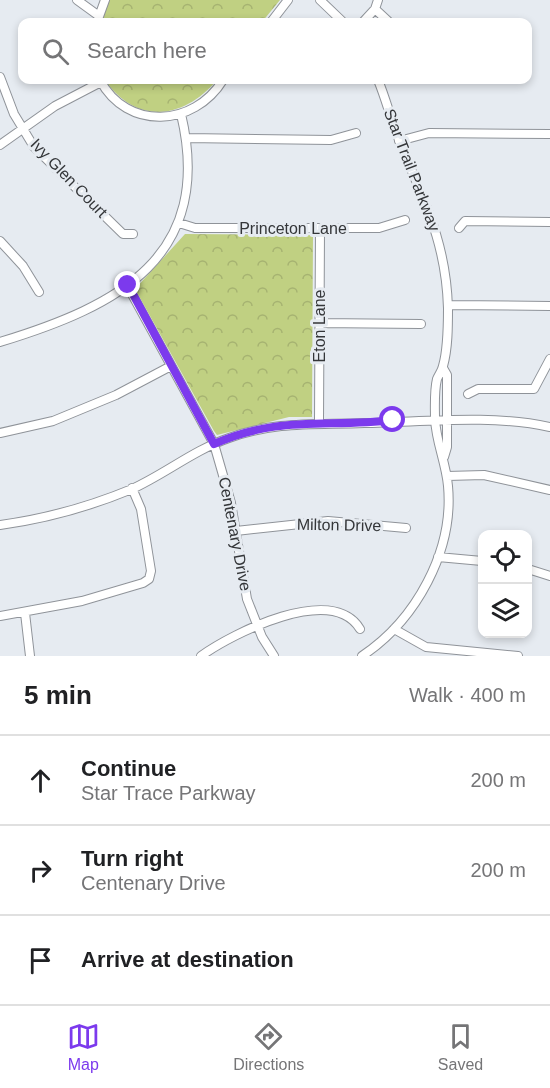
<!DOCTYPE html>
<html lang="en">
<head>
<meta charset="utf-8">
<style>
	:root { --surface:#fff; --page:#f6f6f6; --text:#202124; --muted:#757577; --line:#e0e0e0; --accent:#7c3aed }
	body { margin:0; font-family:Arial,sans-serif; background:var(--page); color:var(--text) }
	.controls { position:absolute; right:18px; bottom:18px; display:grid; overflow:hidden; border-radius:12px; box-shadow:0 3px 9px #0003 }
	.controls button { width:54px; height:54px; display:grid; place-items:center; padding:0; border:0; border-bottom:2px solid var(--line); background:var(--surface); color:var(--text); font:30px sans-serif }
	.stop { position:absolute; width:18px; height:18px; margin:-14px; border:4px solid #7c3aed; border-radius:50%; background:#fff }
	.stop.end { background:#7c3aed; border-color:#fff; box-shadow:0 2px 6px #0008 }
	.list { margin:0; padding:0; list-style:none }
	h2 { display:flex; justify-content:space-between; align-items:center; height:78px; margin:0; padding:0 24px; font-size:26px }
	h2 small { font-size:20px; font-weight:400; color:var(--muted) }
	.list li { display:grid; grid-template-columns:39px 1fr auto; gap:18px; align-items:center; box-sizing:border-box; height:90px; padding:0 24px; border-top:2px solid var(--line) }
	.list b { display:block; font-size:22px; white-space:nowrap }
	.list p { margin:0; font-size:20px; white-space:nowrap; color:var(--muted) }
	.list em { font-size:20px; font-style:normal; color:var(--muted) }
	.icon { flex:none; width:33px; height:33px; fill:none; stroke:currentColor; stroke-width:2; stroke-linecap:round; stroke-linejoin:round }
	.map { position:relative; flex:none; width:550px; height:656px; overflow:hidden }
	.search { position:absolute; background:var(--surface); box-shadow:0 3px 9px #0003; left:18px; right:18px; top:18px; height:66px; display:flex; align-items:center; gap:15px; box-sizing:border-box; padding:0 21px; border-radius:12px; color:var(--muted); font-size:22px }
	.sheet { height:348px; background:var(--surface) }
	nav { display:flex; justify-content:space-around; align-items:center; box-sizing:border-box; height:84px; border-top:2px solid var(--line); background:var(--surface); font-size:16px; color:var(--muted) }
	nav a { display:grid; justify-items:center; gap:3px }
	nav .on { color:var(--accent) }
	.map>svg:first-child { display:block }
	.park { fill:url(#park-crowns) }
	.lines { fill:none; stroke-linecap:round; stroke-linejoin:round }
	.minor-casing { stroke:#8f9399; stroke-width:10 }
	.minor { stroke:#fff; stroke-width:8 }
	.route { stroke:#7c3aed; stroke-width:8 }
	.labels { text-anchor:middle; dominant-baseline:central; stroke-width:6; stroke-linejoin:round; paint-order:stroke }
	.street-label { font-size:16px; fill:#343639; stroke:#e6ebf1 }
</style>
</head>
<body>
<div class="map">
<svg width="550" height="656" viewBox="0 0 550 656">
	<defs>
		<pattern id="park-crowns" width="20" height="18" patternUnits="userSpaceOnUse" patternTransform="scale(1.5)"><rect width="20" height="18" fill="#c0d082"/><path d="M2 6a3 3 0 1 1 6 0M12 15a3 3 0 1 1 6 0" fill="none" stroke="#a6b371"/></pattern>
	</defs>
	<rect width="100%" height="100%" fill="#e6ebf1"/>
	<path class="park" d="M108,0h172l-18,22h-161z
		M105,80h112c-33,39 -80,46 -112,0z
		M185,234l128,1 -1,182h-23l-72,18 -3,-4 -79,-142z"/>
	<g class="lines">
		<g class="minor-casing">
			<path id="minor" d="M77,0l22,16
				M320,0l23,22
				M375,9l14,13
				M97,22l8,-22
				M271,22l17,-22
				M363,22l12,-13 3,-9
				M0,77l14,37 20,33 89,87h10
				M100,80c27,51 94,47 123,0
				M187,138l144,2 25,-7
				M399,141l30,-8 121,1
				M0,145l55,-39 46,-24
				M179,223l16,5h184l26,-8
				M459,228l6,-7 85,1
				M0,241l23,25 16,26
				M127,285l87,159 17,59 16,96 15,38 12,19
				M448,305l102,1
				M319,323l102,1
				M0,342c118,-36 215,-85 181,-228
				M443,368l4,7v72l-3,10
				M468,394l10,-5h56l16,-30
				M319,422l1,-193
				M0,433l53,-12 63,-26 55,-29
				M447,476l37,-1 66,15
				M0,525c44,-6 91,-19 132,-36 33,-15 62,-39 97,-51 47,-17 85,-13 135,-15 61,-1 125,-9 186,4
				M236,531l92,-10 78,7
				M438,557l44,4
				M528,569l22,7
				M25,613l5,43
				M0,616l82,-15 61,-18 6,-4 2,-8 -10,-62 -9,-21
				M394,629l32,18 92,9
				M201,656c32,-23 131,-73 159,-27
				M362,656c54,-36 92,-105 86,-170 -2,-23 -12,-44 -13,-67 0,-12 -1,-28 2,-40 2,-5 5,-8 6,-13 5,-17 5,-40 5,-58 -2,-68 -25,-108 -49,-168 -8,-20 -13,-41 -21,-60"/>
		</g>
		<use href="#minor" class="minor"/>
	</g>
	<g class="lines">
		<path class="route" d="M128,285l86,159c65,-29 113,-16 179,-24"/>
	</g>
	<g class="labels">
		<g class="street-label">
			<text transform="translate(412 170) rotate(69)">Star Trail Parkway</text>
			<text transform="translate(69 178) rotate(46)">Ivy Glen Court</text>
			<text x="293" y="228">Princeton Lane</text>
			<text transform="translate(319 326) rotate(-90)">Eton Lane</text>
			<text transform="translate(339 525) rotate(1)">Milton Drive</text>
			<text transform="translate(235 534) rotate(79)">Centenary Drive</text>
		</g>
	</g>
</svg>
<div class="controls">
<button><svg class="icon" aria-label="locate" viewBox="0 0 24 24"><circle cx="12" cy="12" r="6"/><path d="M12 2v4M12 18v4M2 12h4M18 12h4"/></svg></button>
<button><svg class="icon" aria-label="layers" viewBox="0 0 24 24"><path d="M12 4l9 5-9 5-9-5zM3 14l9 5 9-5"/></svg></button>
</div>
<div class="stop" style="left:393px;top:420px"></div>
<div class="stop end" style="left:128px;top:285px"></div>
<div class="search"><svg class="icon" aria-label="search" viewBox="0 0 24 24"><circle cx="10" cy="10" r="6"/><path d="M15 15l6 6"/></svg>Search here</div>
</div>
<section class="sheet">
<h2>5 min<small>Walk · 400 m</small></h2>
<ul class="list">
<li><svg class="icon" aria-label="ahead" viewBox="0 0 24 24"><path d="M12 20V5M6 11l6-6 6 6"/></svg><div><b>Continue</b><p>Star Trace Parkway</p></div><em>200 m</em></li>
<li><svg class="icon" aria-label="right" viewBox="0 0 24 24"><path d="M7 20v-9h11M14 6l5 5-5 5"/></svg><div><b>Turn right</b><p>Centenary Drive</p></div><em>200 m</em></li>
<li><svg class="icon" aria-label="arrive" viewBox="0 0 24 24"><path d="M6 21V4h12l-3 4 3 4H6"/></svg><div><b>Arrive at destination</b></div></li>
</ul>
</section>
<nav>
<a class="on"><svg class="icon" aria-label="map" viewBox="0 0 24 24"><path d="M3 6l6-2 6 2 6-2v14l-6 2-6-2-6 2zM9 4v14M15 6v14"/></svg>Map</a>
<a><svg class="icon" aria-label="directions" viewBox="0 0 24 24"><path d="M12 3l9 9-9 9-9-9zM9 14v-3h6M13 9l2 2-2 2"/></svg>Directions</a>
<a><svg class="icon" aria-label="saved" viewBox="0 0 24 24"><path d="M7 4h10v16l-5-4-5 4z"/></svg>Saved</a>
</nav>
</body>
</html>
